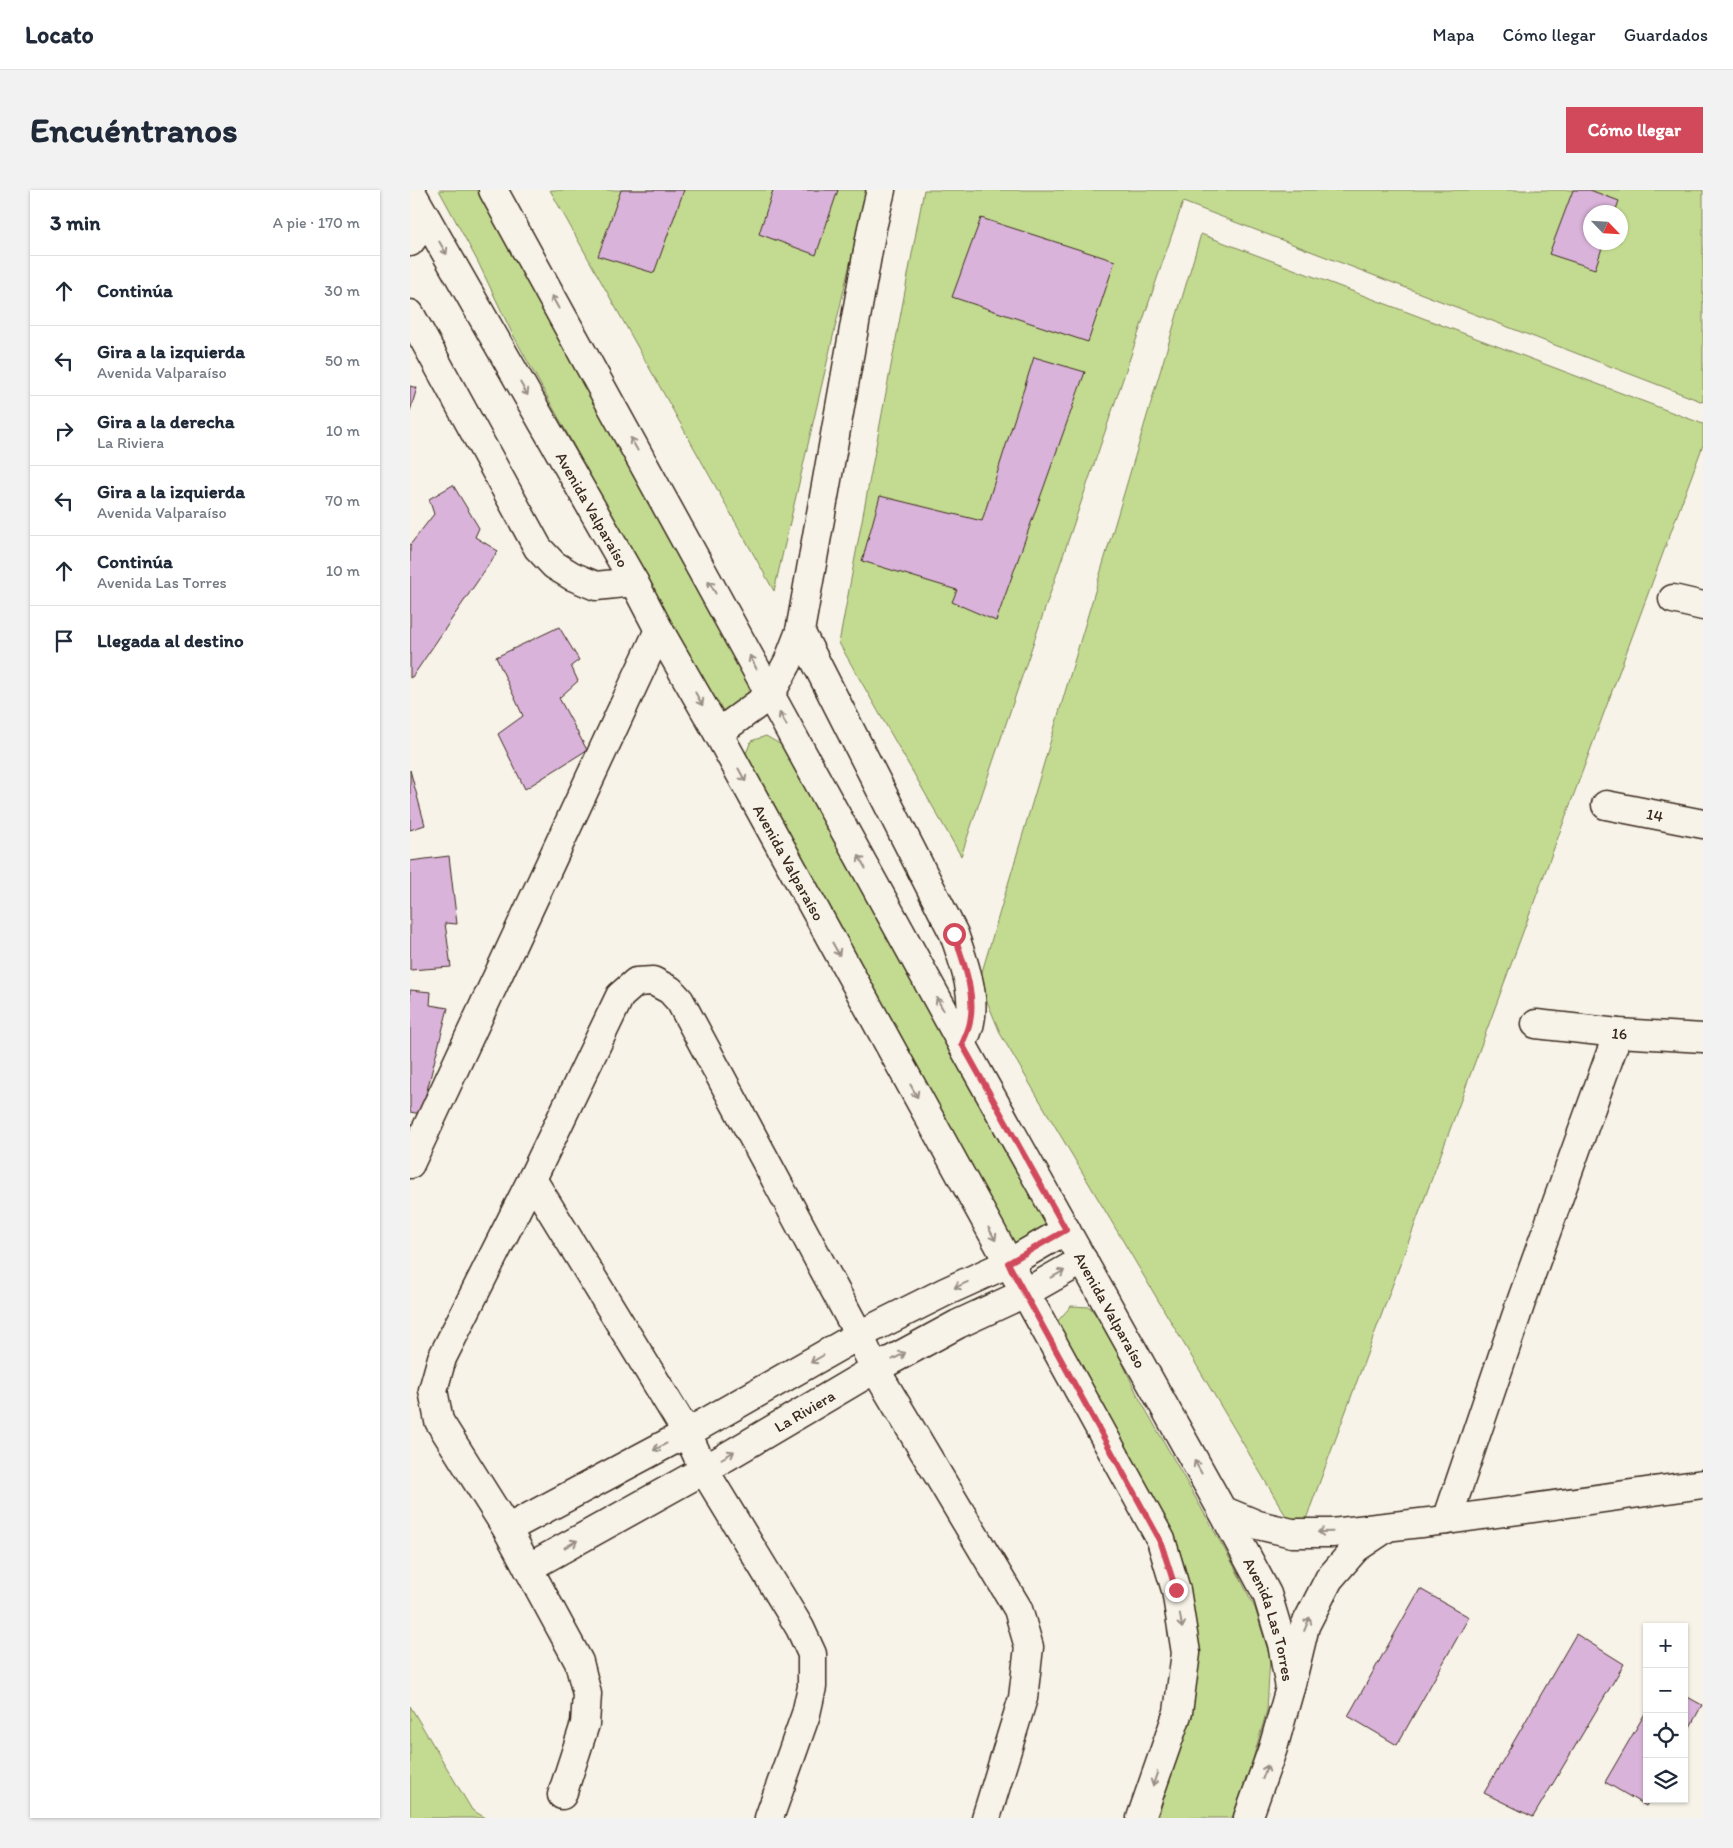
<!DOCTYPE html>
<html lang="es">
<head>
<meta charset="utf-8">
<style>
	:root { --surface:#fff; --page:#f2f2f3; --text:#1f2937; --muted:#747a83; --line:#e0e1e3; --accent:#d1495b }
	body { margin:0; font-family:Itim,sans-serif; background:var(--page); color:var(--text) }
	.controls { position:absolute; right:15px; bottom:15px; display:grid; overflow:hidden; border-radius:0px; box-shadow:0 1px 4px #0004 }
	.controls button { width:45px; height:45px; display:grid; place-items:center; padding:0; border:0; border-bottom:1px solid var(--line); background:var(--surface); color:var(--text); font:25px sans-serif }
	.compass { position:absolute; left:1173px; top:15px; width:45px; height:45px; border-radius:50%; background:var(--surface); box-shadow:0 1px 4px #0004; rotate:115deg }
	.stop { position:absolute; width:15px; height:15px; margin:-11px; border:4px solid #d1495b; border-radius:50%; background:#fff }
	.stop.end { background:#d1495b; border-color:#fff; box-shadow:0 1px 5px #0008 }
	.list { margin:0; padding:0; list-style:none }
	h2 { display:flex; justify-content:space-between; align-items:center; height:65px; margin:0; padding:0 20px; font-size:21px }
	h2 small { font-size:16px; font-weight:400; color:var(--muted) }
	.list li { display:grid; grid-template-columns:32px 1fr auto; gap:15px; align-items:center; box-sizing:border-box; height:70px; padding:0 20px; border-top:1px solid var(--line) }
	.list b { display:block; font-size:19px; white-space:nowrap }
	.list p { margin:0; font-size:16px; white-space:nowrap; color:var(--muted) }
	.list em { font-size:16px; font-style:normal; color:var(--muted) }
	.icon { flex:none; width:28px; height:28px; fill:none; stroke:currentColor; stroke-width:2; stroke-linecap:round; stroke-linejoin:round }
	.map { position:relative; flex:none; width:1293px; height:1628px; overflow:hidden; border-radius:0px }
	header { display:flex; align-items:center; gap:30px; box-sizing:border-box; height:70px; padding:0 25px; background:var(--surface); border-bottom:1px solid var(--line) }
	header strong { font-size:24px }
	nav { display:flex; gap:28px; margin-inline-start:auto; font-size:18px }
	.intro { display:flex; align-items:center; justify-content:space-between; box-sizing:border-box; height:120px; padding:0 30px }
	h1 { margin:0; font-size:35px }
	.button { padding:12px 22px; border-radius:0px; background:var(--accent); color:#fff; font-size:18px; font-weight:700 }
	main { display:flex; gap:30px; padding:0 30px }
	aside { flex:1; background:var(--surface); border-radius:0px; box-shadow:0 1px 4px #0004 }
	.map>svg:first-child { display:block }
	.green { fill:#c3db91; stroke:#7f8258; fill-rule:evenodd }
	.building { fill:#dab3da; stroke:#3b2a1e }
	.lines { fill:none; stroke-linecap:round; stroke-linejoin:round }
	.minor-casing { stroke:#3b2a1e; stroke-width:31 }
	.major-casing { stroke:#3b2a1e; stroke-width:31 }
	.minor { stroke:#f7f3e8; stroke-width:28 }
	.major { stroke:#f7f3e8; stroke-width:28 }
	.oneway { stroke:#998e83 }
	.route { stroke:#d1495b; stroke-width:6 }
	.labels { text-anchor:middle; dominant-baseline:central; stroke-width:4; stroke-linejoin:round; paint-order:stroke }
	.street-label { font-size:16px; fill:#3b2a1e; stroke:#f7f3e8 }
</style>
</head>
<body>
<header>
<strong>Locato</strong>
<nav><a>Mapa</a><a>Cómo llegar</a><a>Guardados</a></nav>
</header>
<div class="intro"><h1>Encuéntranos</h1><a class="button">Cómo llegar</a></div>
<main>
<aside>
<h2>3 min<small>A pie · 170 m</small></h2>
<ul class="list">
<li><svg class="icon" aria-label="ahead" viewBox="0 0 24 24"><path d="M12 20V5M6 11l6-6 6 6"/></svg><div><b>Continúa</b></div><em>30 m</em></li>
<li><svg class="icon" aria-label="left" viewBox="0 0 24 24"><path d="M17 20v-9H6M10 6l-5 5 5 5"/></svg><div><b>Gira a la izquierda</b><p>Avenida Valparaíso</p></div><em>50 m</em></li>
<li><svg class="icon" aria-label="right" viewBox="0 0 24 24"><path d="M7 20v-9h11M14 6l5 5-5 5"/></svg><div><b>Gira a la derecha</b><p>La Riviera</p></div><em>10 m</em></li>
<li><svg class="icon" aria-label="left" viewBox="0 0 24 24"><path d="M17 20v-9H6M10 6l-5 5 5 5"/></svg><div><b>Gira a la izquierda</b><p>Avenida Valparaíso</p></div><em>70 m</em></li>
<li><svg class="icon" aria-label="ahead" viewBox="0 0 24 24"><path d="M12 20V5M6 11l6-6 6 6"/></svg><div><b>Continúa</b><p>Avenida Las Torres</p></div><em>10 m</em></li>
<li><svg class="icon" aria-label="arrive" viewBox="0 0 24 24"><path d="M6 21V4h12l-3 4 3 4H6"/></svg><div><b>Llegada al destino</b></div></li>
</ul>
</aside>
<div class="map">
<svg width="1293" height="1628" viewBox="0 0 1293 1628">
	<rect width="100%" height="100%" fill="#f7f3e8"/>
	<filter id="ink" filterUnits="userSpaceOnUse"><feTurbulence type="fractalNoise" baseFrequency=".02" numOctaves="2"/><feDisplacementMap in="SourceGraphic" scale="10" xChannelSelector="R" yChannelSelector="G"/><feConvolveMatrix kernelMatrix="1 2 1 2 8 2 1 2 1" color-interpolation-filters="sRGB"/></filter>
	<g filter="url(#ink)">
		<path class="green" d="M29,0h49l265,487 -9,28 -9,8 -15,-1 -209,-381 -33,-69z
			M140,0h317l-93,401z
			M514,0h779v212l-520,-200 -222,654 -122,-213zM1180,22h30v30h-30z
			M791,44l502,190v21l-404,1093 -298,-503 -22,-53z
			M356,546l17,10 18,21 248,462 -36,19 -268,-492 6,-15z
			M661,1116l19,1 18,25 30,64 96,170 21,42 15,49 -3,53 -16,56 -19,52h-74l30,-101 8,-63 -7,-69 -27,-69 -106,-193z
			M0,1516l62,104 14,8h-76z"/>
		<path class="building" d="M211,0h63l-30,83 -56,-17z
			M363,0h65l-22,65 -57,-21z
			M1163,0h17l29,11 -4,11h-25v30h14l-9,27 -46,-15z
			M571,28l134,43 -27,81 -136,-45z
			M624,167l51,15 -89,249 -44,-19 5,-12 -95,-29 18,-65 102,25z
			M0,196l7,2 -7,23z
			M43,295l26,43 -4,9 23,14 -85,125 -3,2v-133l24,-31 -5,-15z
			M149,437l20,33 -8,6 7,15 -19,17 28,52 -62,39 -27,-55 25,-18 -27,-59z
			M0,580l15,55 -15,5z
			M39,666l8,68 -12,-1 6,44 -41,3v-109z
			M0,800l21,2 -1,13 18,3 -27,106 -11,-2z
			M1010,1399l49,28 -72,128 -49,-29z
			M1166,1444l48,30 -91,153 -49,-24z
			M1274,1505l18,10 -18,33z
			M1237,1520v89h3l-4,7 -41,-24z"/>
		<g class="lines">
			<g class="minor-casing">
				<g id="minor">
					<path d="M0,52l17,-22"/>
					<path d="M0,124l128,234 16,17 18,11 24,10 38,-4"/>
					<path d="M1263,409l30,7"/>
					<path d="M390,441l154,303c9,27 22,59 16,88 -1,7 -5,15 -8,22"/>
					<path d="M308,543l52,-38 18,-33 12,-31 72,-403 9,-38"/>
					<path id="s1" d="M1196,615l97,19"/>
					<path id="s2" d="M1126,834l82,9 85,5"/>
					<path d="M0,974l249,-534"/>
					<path d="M122,989l155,254 17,37 96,158 12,26v33l-6,27 -37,104"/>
					<path d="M812,1320l36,15 34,8h40l115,-13 256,-36"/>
					<path d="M1037,1330l74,-218 97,-269"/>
					<path d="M97,1339l180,-96 172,-98 86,-43 64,-29 57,-33"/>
					<path id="s3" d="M118,1378l176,-98 171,-101 83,-45 67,-31 58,-33"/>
					<path d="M880,1498l15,-62 24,-47 27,-31 30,-20"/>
					<path d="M152,1605l23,-71 2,-30 -8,-32 -72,-133 -68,-108 -6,-31 9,-32 90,-179 88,-183 16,-14 17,-1 17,9 10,11 179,334 16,34 143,240 11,38 -6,51 -37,120"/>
				</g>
			</g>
			<g class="major-casing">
				<g id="major">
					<path id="s4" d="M0,0l224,392 25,48 59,103 443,807 15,50 10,63 -8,59 -37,106"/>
					<path id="s5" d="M83,0l469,854 260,466 45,84 15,50 8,44 -17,60 -25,70"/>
				</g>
			</g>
			<use href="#minor" class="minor"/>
			<use href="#major" class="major"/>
		</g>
		<defs><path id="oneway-shaft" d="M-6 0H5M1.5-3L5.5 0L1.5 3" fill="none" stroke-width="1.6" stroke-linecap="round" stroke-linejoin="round" transform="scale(1.25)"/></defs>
		<g class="oneway">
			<use href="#oneway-shaft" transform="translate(33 58) rotate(60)"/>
			<use href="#oneway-shaft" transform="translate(145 112) rotate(-119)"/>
			<use href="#oneway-shaft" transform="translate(114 199) rotate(60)"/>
			<use href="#oneway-shaft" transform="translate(224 254) rotate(-119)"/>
			<use href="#oneway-shaft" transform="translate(302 397) rotate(-119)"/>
			<use href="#oneway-shaft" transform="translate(343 472) rotate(-117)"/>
			<use href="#oneway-shaft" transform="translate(289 509) rotate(61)"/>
			<use href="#oneway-shaft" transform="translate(373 529) rotate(-119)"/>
			<use href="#oneway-shaft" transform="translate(332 585) rotate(61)"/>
			<use href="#oneway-shaft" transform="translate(452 672) rotate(-119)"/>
			<use href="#oneway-shaft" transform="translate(426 759) rotate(61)"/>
			<use href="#oneway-shaft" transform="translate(530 814) rotate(-119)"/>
			<use href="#oneway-shaft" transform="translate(504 901) rotate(61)"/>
			<use href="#oneway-shaft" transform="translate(582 1044) rotate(61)"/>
			<use href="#oneway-shaft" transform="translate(648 1084) rotate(-29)"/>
			<use href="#oneway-shaft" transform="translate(551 1095) rotate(156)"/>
			<use href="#oneway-shaft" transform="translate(489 1166) rotate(-28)"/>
			<use href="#oneway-shaft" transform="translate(407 1169) rotate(150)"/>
			<use href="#oneway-shaft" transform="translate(250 1257) rotate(152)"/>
			<use href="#oneway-shaft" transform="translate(318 1265) rotate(-30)"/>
			<use href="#oneway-shaft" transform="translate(788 1277) rotate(-119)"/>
			<use href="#oneway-shaft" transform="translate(915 1342) rotate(179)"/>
			<use href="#oneway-shaft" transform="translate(161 1354) rotate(-29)"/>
			<use href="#oneway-shaft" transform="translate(771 1431) rotate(81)"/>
			<use href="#oneway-shaft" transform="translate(897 1434) rotate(-68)"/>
			<use href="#oneway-shaft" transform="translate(855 1582) rotate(-70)"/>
			<use href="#oneway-shaft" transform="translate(745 1589) rotate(109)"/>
		</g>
	</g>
	<g class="lines" filter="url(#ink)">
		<path class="route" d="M544,744c9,27 22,59 16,88 -1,7 -5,15 -8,22l104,186 -58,33 152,277 16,50"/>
	</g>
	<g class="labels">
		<g class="street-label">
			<text stroke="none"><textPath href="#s4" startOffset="368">Avenida Valparaíso</textPath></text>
			<text stroke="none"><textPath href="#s1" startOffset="50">14</textPath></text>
			<text stroke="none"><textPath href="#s4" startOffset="772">Avenida Valparaíso</textPath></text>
			<text stroke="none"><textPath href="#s2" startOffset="84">16</textPath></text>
			<text stroke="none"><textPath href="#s5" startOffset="1279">Avenida Valparaíso</textPath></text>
			<text stroke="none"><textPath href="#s3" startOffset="318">La Riviera</textPath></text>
			<text stroke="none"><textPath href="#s5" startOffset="1628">Avenida Las Torres</textPath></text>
		</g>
	</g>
</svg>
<div class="controls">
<button>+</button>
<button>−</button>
<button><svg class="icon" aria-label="locate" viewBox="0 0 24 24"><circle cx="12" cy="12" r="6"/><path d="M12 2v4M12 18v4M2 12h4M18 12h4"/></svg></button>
<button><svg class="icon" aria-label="layers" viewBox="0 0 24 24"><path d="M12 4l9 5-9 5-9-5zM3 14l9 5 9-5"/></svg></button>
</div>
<svg class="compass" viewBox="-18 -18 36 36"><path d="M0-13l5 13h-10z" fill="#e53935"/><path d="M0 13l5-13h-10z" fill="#747a83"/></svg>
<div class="stop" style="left:544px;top:744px"></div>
<div class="stop end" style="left:766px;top:1400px"></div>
</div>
</main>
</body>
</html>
